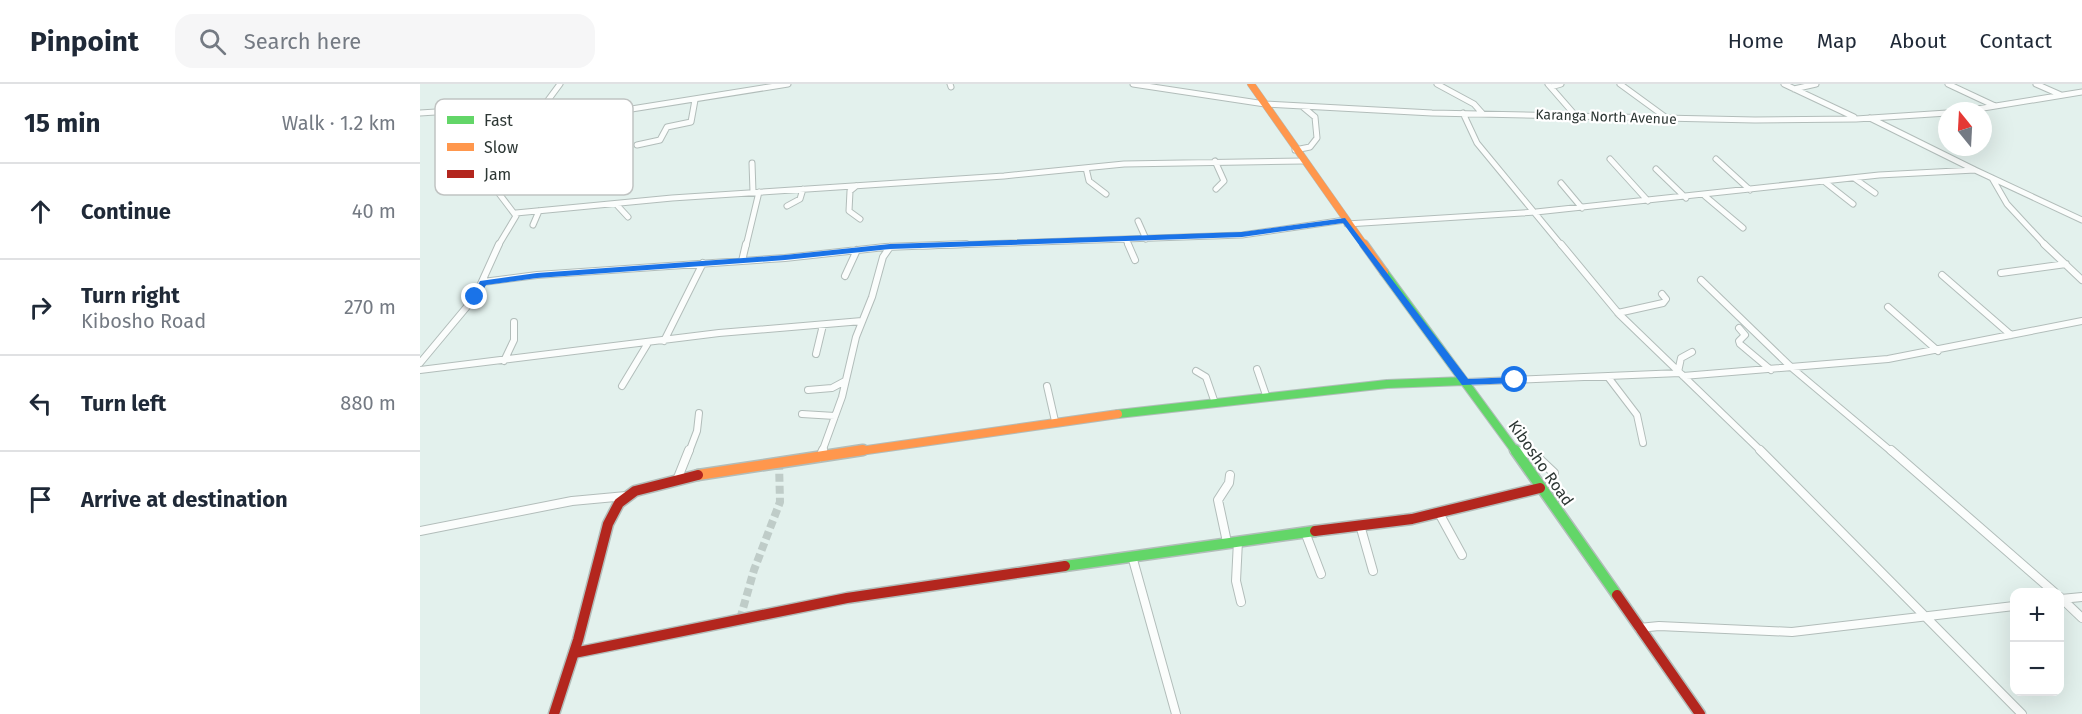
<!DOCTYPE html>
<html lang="en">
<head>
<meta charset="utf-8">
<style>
	:root { --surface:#fff; --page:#f6f6f7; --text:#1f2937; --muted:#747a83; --line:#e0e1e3 }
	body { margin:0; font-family:"Fira Sans",sans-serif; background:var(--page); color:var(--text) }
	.controls { position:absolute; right:18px; bottom:18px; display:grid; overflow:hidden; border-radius:12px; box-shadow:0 6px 24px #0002 }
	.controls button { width:54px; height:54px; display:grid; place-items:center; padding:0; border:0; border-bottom:2px solid var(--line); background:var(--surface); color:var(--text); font:30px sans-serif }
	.compass { position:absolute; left:1518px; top:18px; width:54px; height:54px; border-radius:50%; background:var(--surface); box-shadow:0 6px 24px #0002; rotate:342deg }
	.stop { position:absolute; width:18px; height:18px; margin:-14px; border:4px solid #1a73e8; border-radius:50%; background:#fff }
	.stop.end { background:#1a73e8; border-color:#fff; box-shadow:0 2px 6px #0008 }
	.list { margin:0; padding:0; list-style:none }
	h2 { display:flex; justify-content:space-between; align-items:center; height:78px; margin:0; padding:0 24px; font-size:26px }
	h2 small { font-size:20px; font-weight:400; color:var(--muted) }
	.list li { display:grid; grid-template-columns:39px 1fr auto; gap:18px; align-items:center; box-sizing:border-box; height:96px; padding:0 24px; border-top:2px solid var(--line) }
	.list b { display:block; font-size:22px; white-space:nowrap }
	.list p { margin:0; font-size:20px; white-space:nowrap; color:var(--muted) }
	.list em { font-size:20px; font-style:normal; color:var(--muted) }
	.icon { flex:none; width:33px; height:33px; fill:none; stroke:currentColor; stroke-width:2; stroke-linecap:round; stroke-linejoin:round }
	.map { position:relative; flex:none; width:1662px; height:630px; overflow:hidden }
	header { display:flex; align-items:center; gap:36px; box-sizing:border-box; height:84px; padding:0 30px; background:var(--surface); border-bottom:2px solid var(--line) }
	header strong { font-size:28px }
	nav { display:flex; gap:33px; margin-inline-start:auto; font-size:21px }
	.search { width:420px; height:54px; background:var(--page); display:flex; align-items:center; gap:15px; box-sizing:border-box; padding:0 21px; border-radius:18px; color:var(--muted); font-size:22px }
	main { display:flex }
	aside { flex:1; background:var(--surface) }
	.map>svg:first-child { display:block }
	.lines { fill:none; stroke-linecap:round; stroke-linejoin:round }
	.street-tunnel { stroke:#bfccc8; stroke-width:8; stroke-dasharray:8 4; stroke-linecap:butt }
	.street-far2-casing { stroke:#b2bdba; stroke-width:7 }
	.street-far1-casing { stroke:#b2bdba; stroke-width:8 }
	.street-casing { stroke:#b2bdba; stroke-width:10 }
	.fast-far1-casing { stroke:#b2bdba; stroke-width:10 }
	.fast-casing { stroke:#b2bdba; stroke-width:13 }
	.slow-far2-casing { stroke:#b2bdba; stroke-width:8 }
	.slow-far1-casing { stroke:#b2bdba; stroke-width:10 }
	.slow-casing { stroke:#b2bdba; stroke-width:13 }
	.jam-casing { stroke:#b2bdba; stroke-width:13 }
	.street-far2 { stroke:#fbfdfc; stroke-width:5 }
	.street-far1 { stroke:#fbfdfc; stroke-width:6 }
	.street { stroke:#fbfdfc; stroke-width:8 }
	.fast-far1 { stroke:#63d668; stroke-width:8 }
	.fast { stroke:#63d668; stroke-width:10 }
	.slow-far2 { stroke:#ff974d; stroke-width:7 }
	.slow-far1 { stroke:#ff974d; stroke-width:8 }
	.slow { stroke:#ff974d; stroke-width:10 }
	.jam { stroke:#b3261e; stroke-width:10 }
	.route { fill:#1a73e8 }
	.labels { text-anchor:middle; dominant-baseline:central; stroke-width:4.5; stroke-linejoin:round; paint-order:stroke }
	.far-street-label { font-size:14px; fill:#2d3734; stroke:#fff }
	.street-label { font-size:16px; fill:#2d3734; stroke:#fff }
	.key { fill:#fff; stroke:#c0c3c2; stroke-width:1.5 }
	.key-label { font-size:16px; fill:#2d3734 }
</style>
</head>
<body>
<header>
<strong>Pinpoint</strong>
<div class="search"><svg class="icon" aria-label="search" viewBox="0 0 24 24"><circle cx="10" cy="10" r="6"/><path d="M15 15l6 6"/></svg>Search here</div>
<nav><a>Home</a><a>Map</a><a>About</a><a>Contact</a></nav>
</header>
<main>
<aside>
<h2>15 min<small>Walk · 1.2 km</small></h2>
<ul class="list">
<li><svg class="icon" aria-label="ahead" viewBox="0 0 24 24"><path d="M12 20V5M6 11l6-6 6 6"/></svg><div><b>Continue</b></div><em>40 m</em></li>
<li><svg class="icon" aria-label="right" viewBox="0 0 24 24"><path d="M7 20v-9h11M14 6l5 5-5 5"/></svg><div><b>Turn right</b><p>Kibosho Road</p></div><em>270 m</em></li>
<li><svg class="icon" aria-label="left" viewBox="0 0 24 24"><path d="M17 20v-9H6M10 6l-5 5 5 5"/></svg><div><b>Turn left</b></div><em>880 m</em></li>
<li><svg class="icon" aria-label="arrive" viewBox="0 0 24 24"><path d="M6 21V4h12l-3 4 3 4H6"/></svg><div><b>Arrive at destination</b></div></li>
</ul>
</aside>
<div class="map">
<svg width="1662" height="630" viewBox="0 0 1662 630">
	<rect width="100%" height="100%" fill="#e3f1ed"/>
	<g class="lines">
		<path class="street-tunnel" d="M320,535l14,-49 26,-68 -1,-39"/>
		<g class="street-far2-casing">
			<path id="street-far2" d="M530,0l1,3
				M713,0l132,20 167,9 323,7 101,-1 91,-6
				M1017,0l37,20 8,9
				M1128,0l27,31
				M1200,0l48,35
				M1364,0l70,33
				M1528,0l47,22
				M1616,0l25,11
				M1131,3l10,-3
				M1374,5l22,-5
				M124,23l53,-2 22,6 169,-27
				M1545,27l117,-19
				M0,29l125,-8
				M1043,29l14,30 85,103
				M217,61l23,-5 7,-13 24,-5 4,-22
				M875,66l15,-3 7,-9 -2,-21 -12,-10
				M1190,75l38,42
				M1296,75l34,31
				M795,77l9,20 -8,8
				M332,79l1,29
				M666,84l3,13 17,13
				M1236,85l30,29
				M1555,86l107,50
				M1434,94l21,15
				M1572,94l15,26 39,42
				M1405,98l28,22
				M1141,99l21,25
				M436,102l-6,5 -1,20 11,8
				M1285,112l38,32
				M196,120l12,13
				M367,122l13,-7 3,-10
				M96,129l156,-15 332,-22 120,-12 179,-3
				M718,137l8,18
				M927,140l189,-12 343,-37 96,-5 -105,-52
				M113,141l6,-14
				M706,156l3,6
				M78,162l18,-30 -28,-37 -1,-9 56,-63 17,-23
				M326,162l13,-54
				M502,162l320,-11 103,-15"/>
		</g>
		<g class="street-far1-casing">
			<path id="street-far1" d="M708,160l7,16
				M1141,160l58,70 143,138
				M1624,160l38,36
				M322,177l4,-17
				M1581,189l65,-9
				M1522,191l69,60
				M425,192l12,-26
				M1281,196l91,88 100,84
				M63,198l54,-7 248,-17 100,-11 81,-3
				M1468,223l50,44
				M1198,229l45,-10 3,-4 -4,-5
				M1319,244l6,7 -6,6 1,3 31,26
				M244,257l39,-78
				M396,270l7,-29
				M84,277l10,-21v-18
				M0,279l55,-66 24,-53
				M837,285l10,29
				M0,286l299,-37 143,-12
				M776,287l10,6 9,26
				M1258,288l3,-14 11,-6
				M1263,292l205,-17 194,-38
				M1188,293l29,38 6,28
				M1046,298l214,-9
				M202,302l26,-43
				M627,302l8,35
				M388,306l24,-2 13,-7
				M382,330l33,2
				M1094,366l7,2
				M269,368l8,-21 2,-18
				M402,368l20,-55 14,-60 16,-40 11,-40 7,-10"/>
		</g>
		<g class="street-casing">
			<path id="street" d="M1094,366l21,5 19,18
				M1340,366l262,264
				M1471,366l163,142
				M400,373l3,-7
				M257,396l12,-30
				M1019,429l23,42
				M940,441l13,46
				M0,447l152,-30 54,-5
				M885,448l16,42
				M818,457l-2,40 5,21
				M807,458l-9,-42 11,-17 1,-8
				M712,472l44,158
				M1640,513l22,21
				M1641,515l21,-2
				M1219,544l20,-2 133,6 222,-26"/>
		</g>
		<g class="fast-far1-casing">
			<path id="fast-far1" d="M964,188l132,180
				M698,330l269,-30 77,-3"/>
		</g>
		<g class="fast-casing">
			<path id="fast" d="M1095,366l102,145
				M645,482l250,-35"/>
		</g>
		<g class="slow-far2-casing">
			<path id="slow-far2" d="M831,0l114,162"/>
		</g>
		<g class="slow-far1-casing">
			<path id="slow-far1" d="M944,160l20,28
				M433,368l265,-38"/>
		</g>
		<g class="slow-casing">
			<path id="slow" d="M278,391l165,-25"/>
		</g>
		<g class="jam-casing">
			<path id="jam" d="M895,447l97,-12 128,-31
				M1197,511l83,119
				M154,569l273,-55 218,-32
				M134,630l24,-74 30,-116 11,-21 16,-12 63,-16"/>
		</g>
		<use href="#street-far2" class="street-far2"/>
		<use href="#street-far1" class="street-far1"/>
		<use href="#street" class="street"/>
		<use href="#fast-far1" class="fast-far1"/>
		<use href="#fast" class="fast"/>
		<use href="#slow-far2" class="slow-far2"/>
		<use href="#slow-far1" class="slow-far1"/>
		<use href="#slow" class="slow"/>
		<use href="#jam" class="jam"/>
	</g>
	<path class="route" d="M925,134l123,161 47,-2 4,1v5l-57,2 -119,-162 -101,14 -352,12 -105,11 -248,18 -51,7 -8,14 -7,-2 9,-16 57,-8 248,-18 105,-11 352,-12z"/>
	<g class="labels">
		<g class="far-street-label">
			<text transform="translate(1186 33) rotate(2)">Karanga North Avenue</text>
		</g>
		<g class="street-label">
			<text transform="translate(1121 379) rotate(55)">Kibosho Road</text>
		</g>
	</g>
	<rect x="15" y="15" width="198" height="96" rx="9" class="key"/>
	<rect x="27" y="32" width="27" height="8" fill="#63d668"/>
	<rect x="27" y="59" width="27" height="8" fill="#ff974d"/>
	<rect x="27" y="86" width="27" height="8" fill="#b3261e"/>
	<g class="key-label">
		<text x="64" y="42">Fast</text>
		<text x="64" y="69">Slow</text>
		<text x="64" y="96">Jam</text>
	</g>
</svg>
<div class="controls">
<button>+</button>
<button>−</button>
</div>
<svg class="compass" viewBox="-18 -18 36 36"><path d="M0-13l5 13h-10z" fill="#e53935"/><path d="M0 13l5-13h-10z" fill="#747a83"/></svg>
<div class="stop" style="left:1095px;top:296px"></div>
<div class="stop end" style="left:55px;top:213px"></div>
</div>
</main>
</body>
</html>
